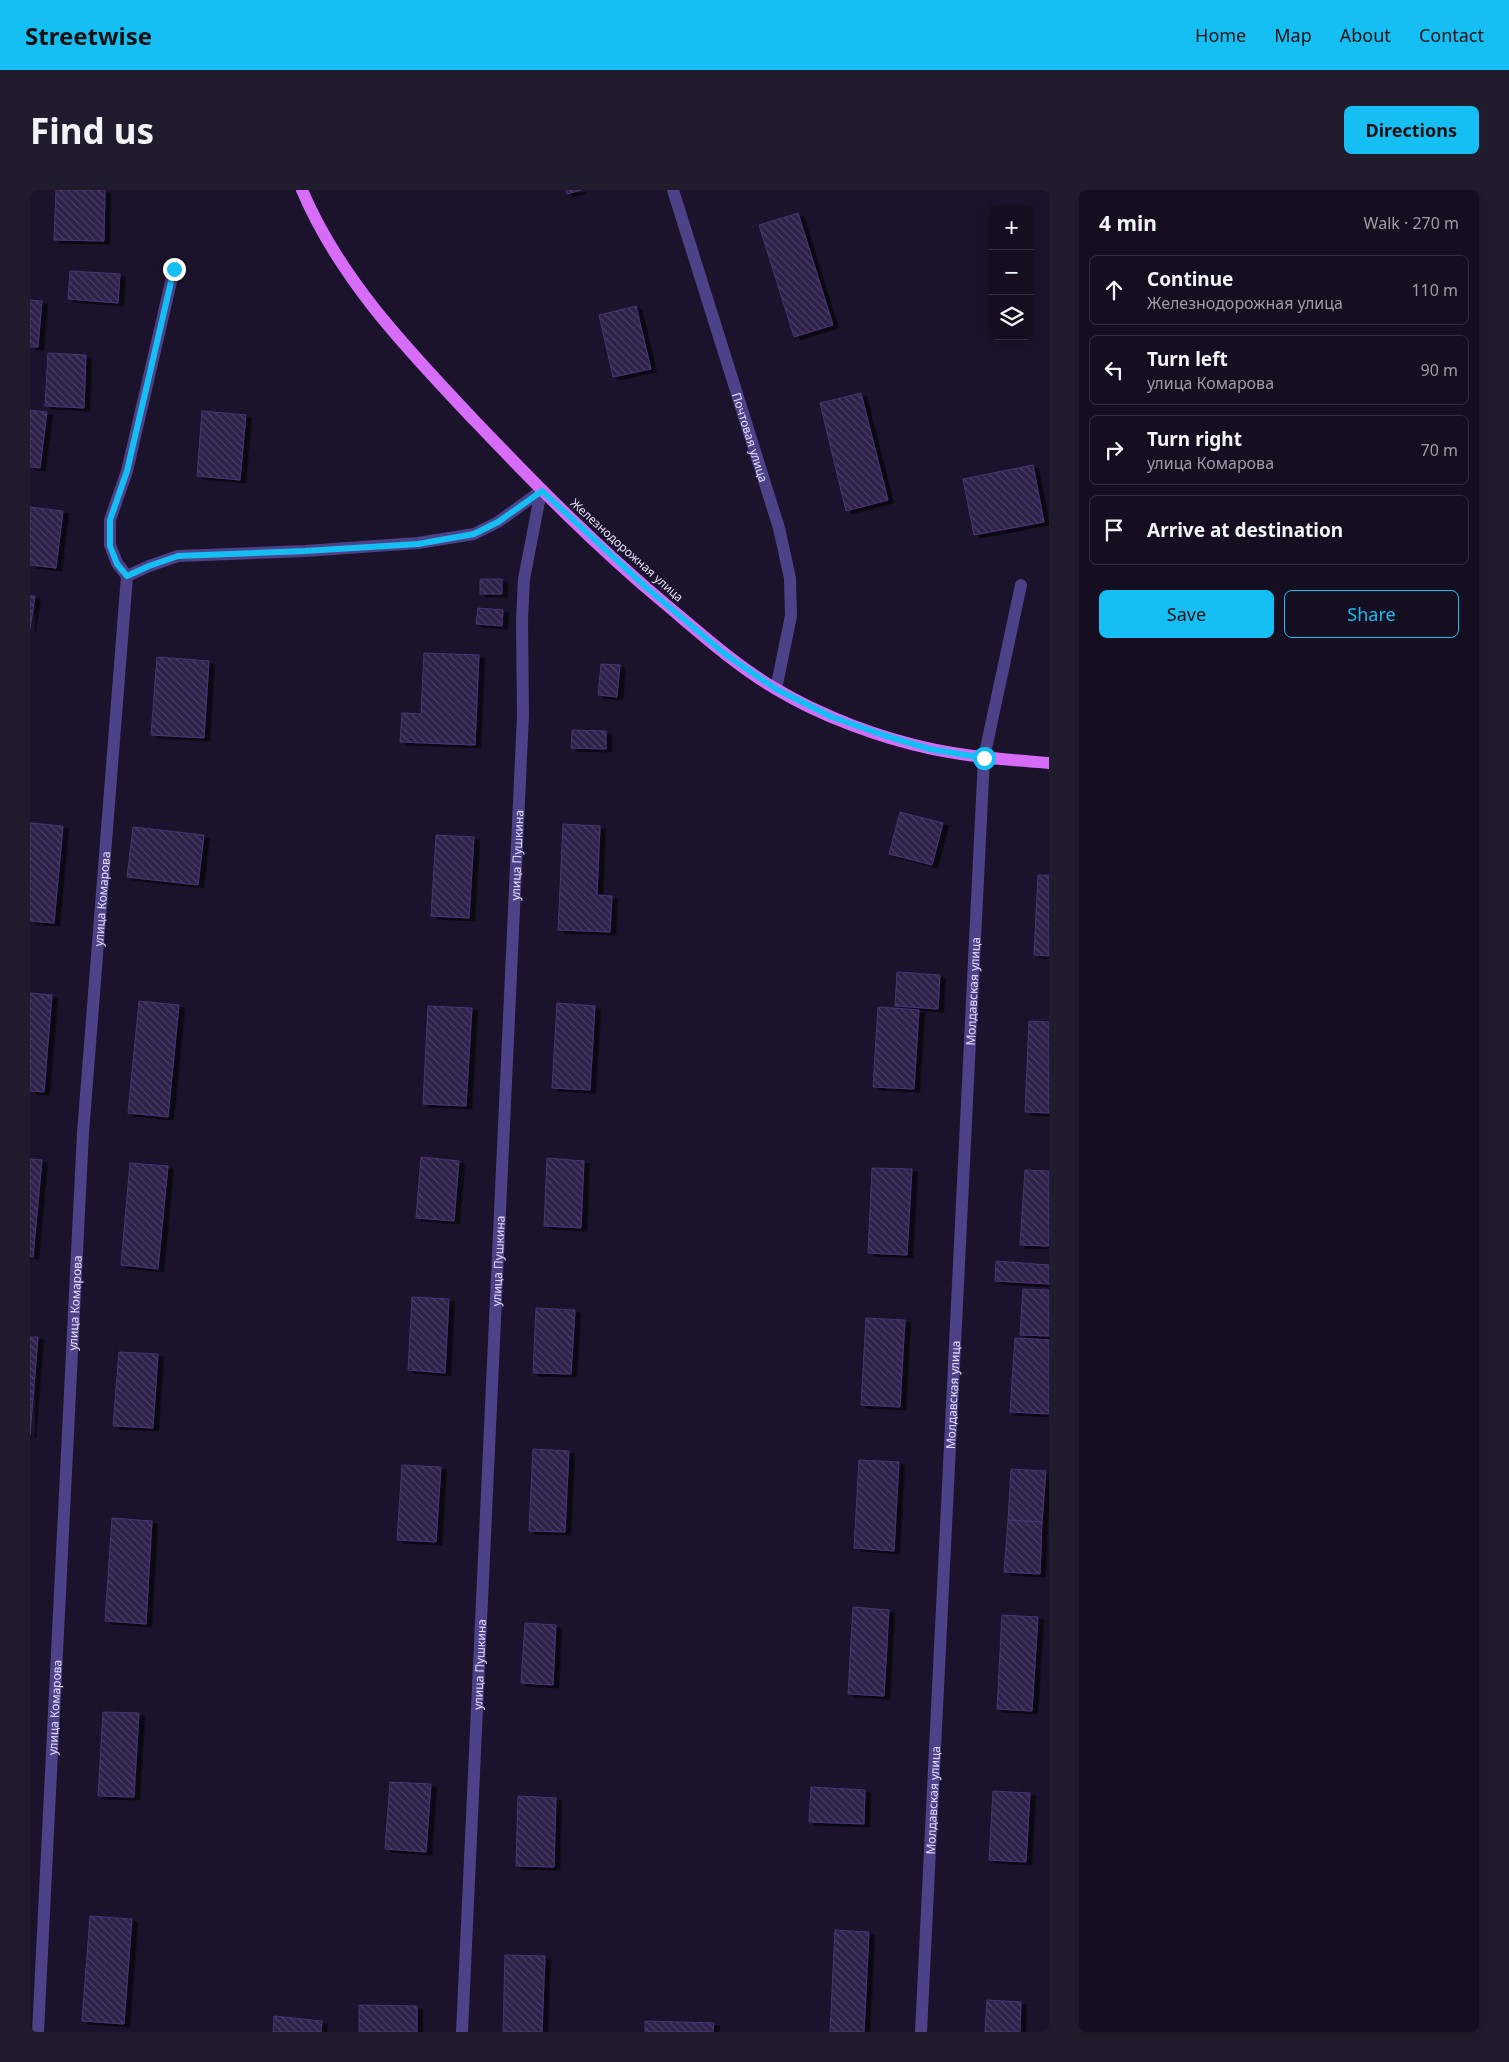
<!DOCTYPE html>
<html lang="en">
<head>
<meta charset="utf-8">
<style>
	:root { --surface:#140e20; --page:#211c2d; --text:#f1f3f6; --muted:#9d9ca5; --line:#332e3e; --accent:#16bff3 }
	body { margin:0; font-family:"Noto Sans",sans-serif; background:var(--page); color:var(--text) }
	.controls { position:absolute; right:15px; top:15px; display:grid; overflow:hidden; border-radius:8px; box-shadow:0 2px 8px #0003 }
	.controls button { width:45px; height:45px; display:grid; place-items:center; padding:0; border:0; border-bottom:1px solid var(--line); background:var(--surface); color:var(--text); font:25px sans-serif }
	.stop { position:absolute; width:15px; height:15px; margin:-11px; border:4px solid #16bff3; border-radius:50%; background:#fff }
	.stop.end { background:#16bff3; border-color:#fff; box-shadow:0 1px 5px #0008 }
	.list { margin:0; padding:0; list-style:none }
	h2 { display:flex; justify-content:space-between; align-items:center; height:65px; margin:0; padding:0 20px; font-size:21px }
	h2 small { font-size:16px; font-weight:400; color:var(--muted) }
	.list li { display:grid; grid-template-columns:32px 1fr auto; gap:15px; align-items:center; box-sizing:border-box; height:70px; margin:0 10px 10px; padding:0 10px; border:1px solid var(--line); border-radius:8px }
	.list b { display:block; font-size:19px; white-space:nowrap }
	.list p { margin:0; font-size:16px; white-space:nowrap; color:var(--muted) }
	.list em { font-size:16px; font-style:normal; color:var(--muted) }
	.actions { display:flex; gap:10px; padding:15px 20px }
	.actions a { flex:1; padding:11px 0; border:1px solid var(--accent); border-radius:8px; text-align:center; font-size:18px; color:var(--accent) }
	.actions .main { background:var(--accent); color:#111 }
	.icon { flex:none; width:28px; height:28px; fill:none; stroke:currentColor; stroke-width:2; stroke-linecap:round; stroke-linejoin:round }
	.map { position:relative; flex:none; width:1019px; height:1842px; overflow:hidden; border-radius:8px }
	header { display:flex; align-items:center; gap:30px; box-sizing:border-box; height:70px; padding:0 25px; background:var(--accent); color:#111 }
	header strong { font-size:24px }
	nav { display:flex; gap:28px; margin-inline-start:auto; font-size:18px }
	.intro { display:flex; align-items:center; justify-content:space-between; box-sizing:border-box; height:120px; padding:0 30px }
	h1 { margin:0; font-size:35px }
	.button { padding:12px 22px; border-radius:8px; background:var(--accent); color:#111; font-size:18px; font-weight:700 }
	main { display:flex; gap:30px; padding:0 30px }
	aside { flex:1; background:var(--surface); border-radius:8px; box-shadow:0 2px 8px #0003 }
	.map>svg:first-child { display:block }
	.building { fill:url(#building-back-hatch); stroke:#493376; filter:url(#shadow) }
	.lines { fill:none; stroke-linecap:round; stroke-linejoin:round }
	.minor { stroke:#4d4187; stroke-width:12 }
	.major { stroke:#d66cf7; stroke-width:12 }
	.route { stroke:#16bff3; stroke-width:6 }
	.labels { text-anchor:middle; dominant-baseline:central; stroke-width:4; stroke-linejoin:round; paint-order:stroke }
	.street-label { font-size:12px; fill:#e6dffd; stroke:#1a132b }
</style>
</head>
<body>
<header>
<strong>Streetwise</strong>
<nav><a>Home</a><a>Map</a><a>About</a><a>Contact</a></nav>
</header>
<div class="intro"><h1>Find us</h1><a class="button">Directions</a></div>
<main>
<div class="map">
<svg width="1019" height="1842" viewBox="0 0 1019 1842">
	<defs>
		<pattern id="building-back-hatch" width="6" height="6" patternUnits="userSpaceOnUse" patternTransform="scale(1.25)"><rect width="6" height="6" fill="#2e204b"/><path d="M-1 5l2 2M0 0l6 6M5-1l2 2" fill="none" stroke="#4c4066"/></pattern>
		<filter id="shadow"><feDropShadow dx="5.5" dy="3" stdDeviation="0" flood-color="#0009"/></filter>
	</defs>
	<rect width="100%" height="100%" fill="#1a132b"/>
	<path class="building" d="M26,0h49l-1,51 -50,-1z
		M536,0h15l-14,4z
		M768,23l35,112 -39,12 -35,-112z
		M40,81l50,3 -2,29 -50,-4z
		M0,110l12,1 -4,46h-8z
		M606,116l15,63 -38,8 -14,-62z
		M18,163l38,2 -2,53 -39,-2z
		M831,203l27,107 -42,11 -26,-108z
		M0,220l17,2 -7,56 -10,-1z
		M172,221l44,4 -6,65 -43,-4z
		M1003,275l11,57 -70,13 -11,-56z
		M0,317l33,4 -7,57 -26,-3z
		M450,389h22v15h-22z
		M0,406h5l-5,33z
		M448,418l25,2 -1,16 -26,-2z
		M394,463l55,2 -4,90 -75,-3 2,-29 19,1z
		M127,467l52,4 -5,77 -53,-3z
		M571,474l19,1 -3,32 -19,-2z
		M542,540l34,1v18l-35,-1z
		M870,622l43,11 -11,42 -43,-11z
		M0,633l33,3 -9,97 -24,-2z
		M533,634l37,2 -3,69 15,1 -2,36 -52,-2z
		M103,637l71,8 -6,50 -71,-8z
		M406,645l38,2 -5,81 -38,-2z
		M1008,685h11v81l-15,-1z
		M867,782l43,3 -2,34 -43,-3z
		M0,803l22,2 -8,97 -14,-1z
		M109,811l40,4 -11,112 -40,-4z
		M527,813l38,3 -5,84 -38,-2z
		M398,816l44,2 -6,98 -43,-2z
		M848,817l41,3 -5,79 -41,-2z
		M999,831l20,1v91l-24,-1z
		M391,967l38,4 -5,60 -38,-3z
		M517,968l37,3 -3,67 -37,-2z
		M0,969l12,1 -9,97 -3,-1z
		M100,973l38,3 -10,103 -37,-4z
		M842,978l40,1 -5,86 -39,-2z
		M995,980l24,1v75l-29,-1z
		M966,1071l53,4v19l-54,-3z
		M993,1099l26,1v46l-29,-1z
		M382,1107l37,2 -4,74 -37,-3z
		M506,1118l39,2 -4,64 -38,-1z
		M836,1128l39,2 -5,87 -39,-2z
		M0,1147h8l-8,98z
		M985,1148l34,2v74l-39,-2z
		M89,1162l39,2 -5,74 -40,-2z
		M503,1259l36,2 -4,81 -36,-1z
		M829,1270l40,2 -5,89 -40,-3z
		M372,1275l39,2 -5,75 -39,-2z
		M981,1279l35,2 -4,51 -34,-2z
		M82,1328l40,3 -6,103 -41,-3z
		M978,1330l34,2 -2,52 -36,-2z
		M823,1417l36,3 -5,86 -36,-2z
		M972,1425l36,2 -6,94 -35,-2z
		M495,1433l31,2 -3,60 -32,-2z
		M73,1522l36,1 -5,84 -36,-1z
		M360,1592l41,2 -5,68 -41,-3z
		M781,1597l54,3 -1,34 -55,-2z
		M963,1601l37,2 -4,69 -37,-2z
		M488,1606l38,2 -2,69 -38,-1z
		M60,1726l42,3 -8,105 -42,-3z
		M805,1740l34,2 -5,100h-34z
		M475,1765l40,1 -3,76h-39z
		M957,1810l34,2 -1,30h-35z
		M329,1815l58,1v26h-58z
		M244,1826l48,5 -1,11h-48z
		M615,1831l69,2 -1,9h-68z"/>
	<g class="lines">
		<g class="minor">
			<path id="s1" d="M643,0l106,338 11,50 1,38 -15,73"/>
			<path d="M97,386l-10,-13 -7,-18v-25l17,-49 47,-202"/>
			<path id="s2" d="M8,1842l45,-899 44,-557 22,-10 29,-10 127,-5 113,-8 56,-9 24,-12 43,-31"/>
			<path id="s3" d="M432,1842l61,-1317 -1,-95 2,-41 17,-88"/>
			<path id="s4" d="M891,1842l63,-1274 37,-173"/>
		</g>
		<path class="major" d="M272,0c38,90 107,161 173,231 60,63 121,125 188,181 36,30 72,63 113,87 45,27 104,49 156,60 38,8 78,11 117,14"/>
	</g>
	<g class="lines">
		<path class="route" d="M144,79l-47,202 -17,49v26l7,18 10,12 22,-10 29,-10 127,-5 113,-7 56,-10 24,-12 44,-31 106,98 77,65 51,35 56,28 54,19 44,13 54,9"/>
	</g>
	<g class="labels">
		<g class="street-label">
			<text stroke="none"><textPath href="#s1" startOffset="259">Почтовая улица</textPath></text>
			<text transform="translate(597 360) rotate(42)">Железнодорожная улица</text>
			<text stroke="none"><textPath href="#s3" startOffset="1178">улица Пушкина</textPath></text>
			<text stroke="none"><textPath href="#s2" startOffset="1135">улица Комарова</textPath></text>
			<text stroke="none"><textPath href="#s4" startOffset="1042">Молдавская улица</textPath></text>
			<text stroke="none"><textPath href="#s3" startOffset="772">улица Пушкина</textPath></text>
			<text stroke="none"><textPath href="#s2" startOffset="730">улица Комарова</textPath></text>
			<text stroke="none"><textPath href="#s4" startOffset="638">Молдавская улица</textPath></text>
			<text stroke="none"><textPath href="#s3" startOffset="368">улица Пушкина</textPath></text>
			<text stroke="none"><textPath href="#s2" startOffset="325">улица Комарова</textPath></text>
			<text stroke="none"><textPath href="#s4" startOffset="232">Молдавская улица</textPath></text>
		</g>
	</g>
</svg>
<div class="controls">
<button>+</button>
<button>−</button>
<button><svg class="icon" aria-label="layers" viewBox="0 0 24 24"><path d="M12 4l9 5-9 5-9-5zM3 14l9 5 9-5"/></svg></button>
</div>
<div class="stop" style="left:954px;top:568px"></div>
<div class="stop end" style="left:144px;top:79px"></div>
</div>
<aside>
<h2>4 min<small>Walk · 270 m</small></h2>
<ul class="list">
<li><svg class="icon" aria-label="ahead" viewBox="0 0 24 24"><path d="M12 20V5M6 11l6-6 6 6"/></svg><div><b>Continue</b><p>Железнодорожная улица</p></div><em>110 m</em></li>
<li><svg class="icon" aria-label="left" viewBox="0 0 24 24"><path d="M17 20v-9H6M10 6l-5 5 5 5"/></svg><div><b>Turn left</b><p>улица Комарова</p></div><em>90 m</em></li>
<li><svg class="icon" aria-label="right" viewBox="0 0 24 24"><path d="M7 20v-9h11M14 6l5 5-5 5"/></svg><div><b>Turn right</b><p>улица Комарова</p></div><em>70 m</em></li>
<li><svg class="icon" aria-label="arrive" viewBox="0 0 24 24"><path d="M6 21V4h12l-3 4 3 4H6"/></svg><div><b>Arrive at destination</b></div></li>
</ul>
<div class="actions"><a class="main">Save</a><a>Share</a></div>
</aside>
</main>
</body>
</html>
